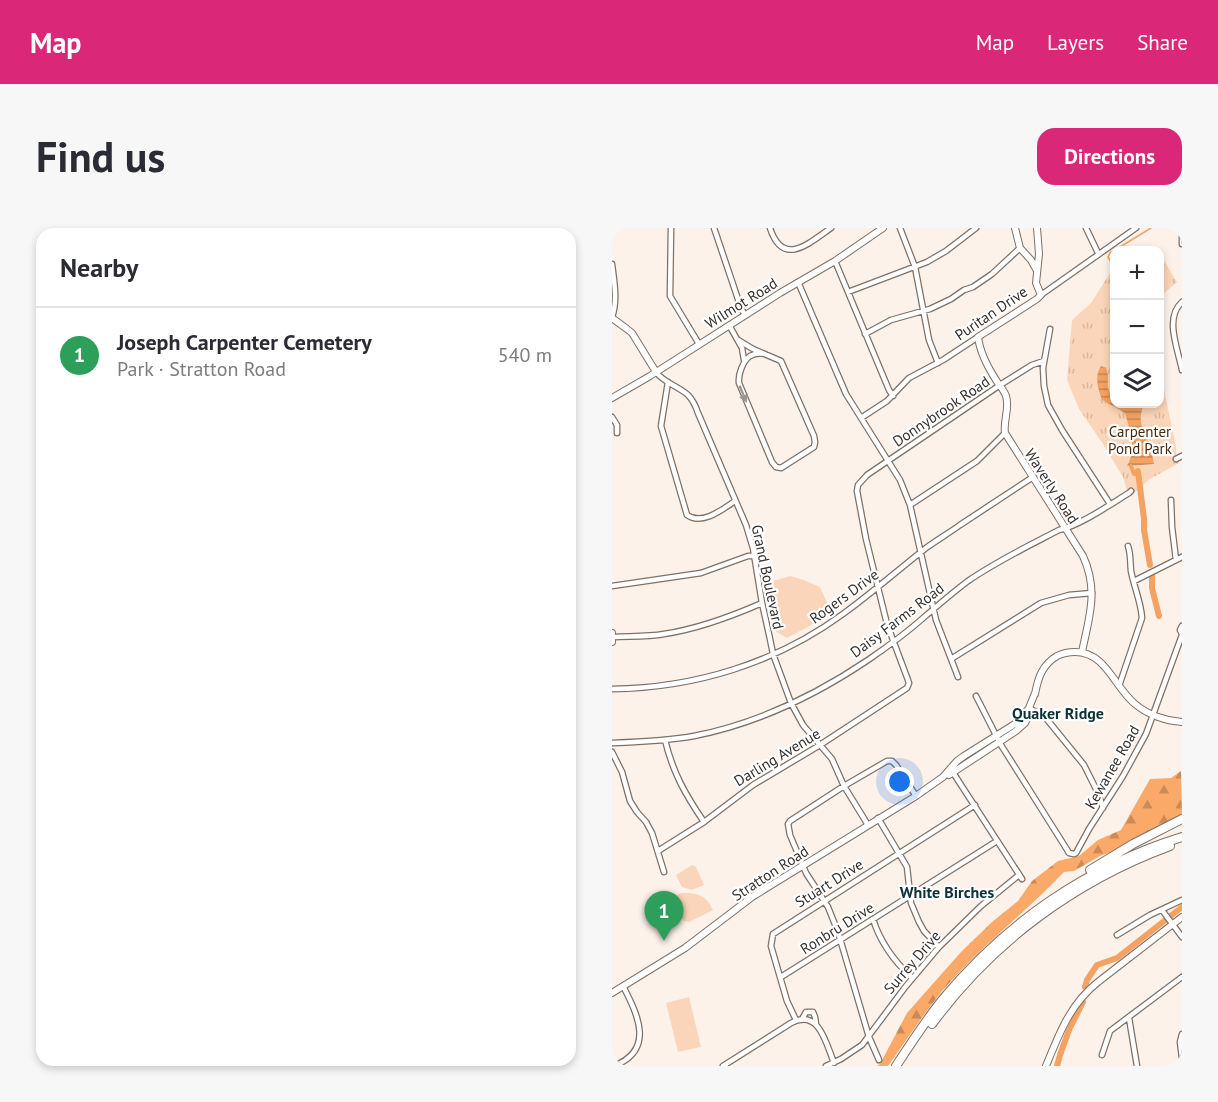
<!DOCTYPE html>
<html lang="en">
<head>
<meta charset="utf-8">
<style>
	:root { --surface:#fff; --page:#f7f7f7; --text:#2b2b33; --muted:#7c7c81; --line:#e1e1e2; --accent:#db2777 }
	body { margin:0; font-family:"PT Sans",sans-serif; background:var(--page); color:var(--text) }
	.controls { position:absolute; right:18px; top:18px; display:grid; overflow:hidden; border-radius:12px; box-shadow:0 3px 9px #0003 }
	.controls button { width:54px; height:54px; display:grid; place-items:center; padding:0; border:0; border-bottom:2px solid var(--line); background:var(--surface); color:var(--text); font:30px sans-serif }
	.you { position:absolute; left:288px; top:554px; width:21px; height:21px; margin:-15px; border:4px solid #fff; border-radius:50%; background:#1a73e8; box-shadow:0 0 0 9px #1a73e833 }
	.badge { display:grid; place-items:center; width:39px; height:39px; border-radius:50%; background:var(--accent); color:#fff; font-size:20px; font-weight:700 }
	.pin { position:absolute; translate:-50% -50px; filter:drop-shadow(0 2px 3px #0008) }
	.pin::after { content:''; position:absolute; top:32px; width:21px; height:18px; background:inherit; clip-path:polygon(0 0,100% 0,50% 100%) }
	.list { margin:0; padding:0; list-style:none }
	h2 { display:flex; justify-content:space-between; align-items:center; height:78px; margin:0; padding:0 24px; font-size:26px }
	h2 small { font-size:20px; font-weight:400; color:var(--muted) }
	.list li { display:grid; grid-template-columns:39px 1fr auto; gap:18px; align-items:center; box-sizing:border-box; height:96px; padding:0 24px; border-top:2px solid var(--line) }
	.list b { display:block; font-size:22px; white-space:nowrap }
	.list p { margin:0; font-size:20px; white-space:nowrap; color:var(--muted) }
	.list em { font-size:20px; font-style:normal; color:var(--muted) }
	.icon { flex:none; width:33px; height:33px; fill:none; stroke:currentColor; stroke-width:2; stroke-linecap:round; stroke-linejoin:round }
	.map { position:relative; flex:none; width:570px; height:838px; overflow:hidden; border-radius:18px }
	header { display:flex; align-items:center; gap:36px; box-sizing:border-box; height:84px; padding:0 30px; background:var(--accent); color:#fff }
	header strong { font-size:28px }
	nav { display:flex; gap:33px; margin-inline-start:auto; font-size:21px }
	.intro { display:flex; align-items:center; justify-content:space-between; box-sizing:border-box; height:144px; padding:0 36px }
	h1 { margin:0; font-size:42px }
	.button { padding:15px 27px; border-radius:18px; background:var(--accent); color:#fff; font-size:21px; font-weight:700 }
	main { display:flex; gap:36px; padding:0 36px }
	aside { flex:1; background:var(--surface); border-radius:18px; box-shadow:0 3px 9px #0003 }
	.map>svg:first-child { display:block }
	.grass { fill:url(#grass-tufts) }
	.forest { fill:url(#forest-firs) }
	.pitch { fill:#fbd5b9 }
	.water { fill:url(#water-rules) }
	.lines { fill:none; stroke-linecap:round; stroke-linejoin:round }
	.stream { stroke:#f3a262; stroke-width:1.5 }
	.canal { stroke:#f3a262; stroke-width:4 }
	.river { stroke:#f3a262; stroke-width:6 }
	.street-casing { stroke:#7f7065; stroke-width:7 }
	.secondary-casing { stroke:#7f7065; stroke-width:8 }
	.highway-casing { stroke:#7f7065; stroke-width:10 }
	.street { stroke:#fff; stroke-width:4.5 }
	.secondary { stroke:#fff; stroke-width:6 }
	.highway { stroke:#fff; stroke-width:8 }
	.oneway { fill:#9a9795 }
	.labels { text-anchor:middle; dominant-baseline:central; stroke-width:4.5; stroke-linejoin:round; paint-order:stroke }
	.street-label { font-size:15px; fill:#362f2b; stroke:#fff }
	.park-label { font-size:15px; fill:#49280d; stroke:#fff }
	.neighbourhood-label { font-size:16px; font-weight:bold; fill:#0f3237; stroke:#fff }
</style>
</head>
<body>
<header>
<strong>Map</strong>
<nav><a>Map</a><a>Layers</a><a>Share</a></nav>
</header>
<div class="intro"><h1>Find us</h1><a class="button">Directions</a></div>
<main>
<aside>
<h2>Nearby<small></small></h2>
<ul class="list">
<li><span class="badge" style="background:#2e9e5b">1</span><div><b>Joseph Carpenter Cemetery</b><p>Park · Stratton Road</p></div><em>540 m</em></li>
</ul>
</aside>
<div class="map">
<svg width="570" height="838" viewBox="0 0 570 838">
	<defs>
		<pattern id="grass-tufts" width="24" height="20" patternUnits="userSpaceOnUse" patternTransform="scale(1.5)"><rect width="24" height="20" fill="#fbd5b9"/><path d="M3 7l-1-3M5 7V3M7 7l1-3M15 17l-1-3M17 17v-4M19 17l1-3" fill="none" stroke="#d8b79f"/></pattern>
		<pattern id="forest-firs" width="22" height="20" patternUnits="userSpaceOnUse" patternTransform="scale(1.5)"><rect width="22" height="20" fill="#fba969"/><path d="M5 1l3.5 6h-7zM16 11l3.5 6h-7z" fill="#cc8a57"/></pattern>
		<pattern id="water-rules" width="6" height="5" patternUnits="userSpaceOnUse" patternTransform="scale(1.5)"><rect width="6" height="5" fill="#f3a262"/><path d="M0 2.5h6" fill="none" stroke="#c68451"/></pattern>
	</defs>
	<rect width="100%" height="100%" fill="#fdf2ea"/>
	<path class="grass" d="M548,26l17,28 -17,15z
		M502,42v134h46v-34l16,77v12l3,4 -29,16 -21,18 -6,-20 -20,-33 -24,-35 -12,-29 5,-60 19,-17 19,-30z"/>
	<path class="forest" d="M569,543l1,44 -62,34 -20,7 -26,15 -10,1c-40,42 -88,78 -125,123 -18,23 -34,47 -51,71h-11l3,-2 27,-51 54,-61 31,-30 26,-21 14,-20 26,-20 21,-5 19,-16 23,-10 29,-51 21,-1z"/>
	<path class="pitch" d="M178,348l14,4 16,7 12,27 -45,24 -12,-7 -8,-48z
		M80,637l4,2 8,18 -12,5 -10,-3 -6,-12z
		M70,665c16,0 24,2 31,17l-24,12 -6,-1 -11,-24z
		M77,769l12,50 -23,5 -12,-49z"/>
	<path class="water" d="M489,138l5,2c5,12 -3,19 8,29v7h30c-6,17 -3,20 4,36 3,7 4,16 6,24l-27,2c10,-17 3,-35 -2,-53l-23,-13c-4,-11 -8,-24 -1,-34z"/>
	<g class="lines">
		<path class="stream" d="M502,39l-6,-10 2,-4 41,-25
			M502,46l-3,25 3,19"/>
		<path class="canal" d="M519,238l3,8h4"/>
		<path class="river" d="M526,243l6,48v11l6,35
			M540,348v12l7,28
			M473,759l2,-7 10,-15 20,-7 65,-51
			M445,838l3,-11 9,-25 14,-28"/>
		<g class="street-casing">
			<path id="street" d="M59,0l-1,68 29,48
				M102,0l27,80 4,7
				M158,0c13,40 39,15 61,0
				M288,0l15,39 14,73 9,23
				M474,0l12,25
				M570,9v7
				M223,33l54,129 4,6
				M0,36c2,17 6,36 0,53
				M186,54l48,112 54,86 10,25 26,115 22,57
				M236,64l79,-30 19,-11 30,-23
				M429,67l95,-67
				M570,74c-18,16 -4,47 0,68
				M117,97l13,23 2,12
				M438,101l-7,39 1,18 4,19 14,25 48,74
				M253,106l26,-14 39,-11 21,-10 13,-9 9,-3 19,-13 28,-26
				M126,112l15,9 28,12 33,75 1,6 -1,5 -33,21 -5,-1 -4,-5 -33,-79c-1,-9 4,-22 11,-27 5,-3 10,-3 15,-2
				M44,144c8,11 22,14 32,23 5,5 8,12 10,18l48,112 7,23 9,55 8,36 3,15 18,49 12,22 29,34 12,27 24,39
				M56,154l-7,44 26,89c15,11 36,-6 48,-14
				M0,189l5,8v8
				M249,190l26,-17 22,-23 34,-18 35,-23
				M564,231l6,-3
				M559,272l1,27 4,33
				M298,277l67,-44 28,-28
				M522,353l48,-24
				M0,358l89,-13 47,-17h7
				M570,398l-2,4 2,4
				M0,409c18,-1 35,0 52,-3 34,-5 66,-17 98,-31
				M339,431l90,-56 28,-8 23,-2
				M507,458l23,-68c-1,-16 -8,-31 -11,-47 -1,-9 0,-16 -3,-25
				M0,461c83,-1 164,-26 231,-75 29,-21 55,-44 83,-66 11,-8 23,-15 34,-23 24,-16 49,-32 73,-48
				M364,468l25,49 65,103 3,5 5,1 2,-1 13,-24 34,-53 23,-42 36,-99
				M417,480l16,9 39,48 14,28 5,15
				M53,512c8,33 20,54 39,82
				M0,515c27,-1 55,-2 82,-7 61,-12 122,-41 174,-76 19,-13 37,-26 54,-41 15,-13 30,-26 46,-38 29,-20 60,-35 91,-51 20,-4 52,-26 70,-37l2,-2
				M0,524l10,20 8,29 7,11 9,10 6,11 12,39
				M340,543l70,108
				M266,590l29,49 4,36 8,19 5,9 15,16
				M46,623l46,-29 49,-37 67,-40 87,-57 2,-5 -1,-3 -21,-56 -21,-85 -9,-48 1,-6 9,-10 133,-90 32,-20 12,-4
				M550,682l20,27
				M261,691c7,23 22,43 39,59
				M505,707l33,-20 32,-15
				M169,749l216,-136
				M517,790l8,48
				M190,791l4,-7h7l2,5 1,7
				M184,792l-9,-19 -16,-55 2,-12 202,-129
				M570,806l-2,8 2,16
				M490,827l8,-24 72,-54
				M267,832l-10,-23 -31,-105 -10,-25 -22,-34 -16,-38 -2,-11 2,-3 54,-35 43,-25h5l4,4 20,31
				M2,838c41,-16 24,-51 9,-80
				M111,838l68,-43c28,-15 35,20 43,40
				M214,838l15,-7 21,-14 44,-59 33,-39 42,-41 38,-31"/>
		</g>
		<g class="secondary-casing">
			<path id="secondary" d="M403,0l5,20 11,12 5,9
				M425,0l2,26 -3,29 5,12 -4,4 -59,38c2,16 9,29 18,43 3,5 8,10 10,16 4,12 -3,25 -1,37l78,123c16,35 6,61 -1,96
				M0,90l15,11 5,4 24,39
				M0,170l38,-22 130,-83 55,-32 48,-33
				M0,405v9
				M423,466c3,-16 7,-29 22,-38 6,-3 11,-4 18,-4 31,0 39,35 60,52 13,11 31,17 47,18
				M337,547l67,-44 9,-8 5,-10
				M0,765l73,-45 67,-51 164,-101 27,-19 14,-16 7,-5 54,-34 11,-14 6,-15
				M434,838c13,-32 24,-62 52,-84l84,-65"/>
		</g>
		<g class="highway-casing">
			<path id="highway" d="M478,642l43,-26 49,-25
				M320,796c60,-82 143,-143 238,-178
				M284,838c15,-23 30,-46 47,-67 63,-76 145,-133 239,-162"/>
		</g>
		<use href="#street" class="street"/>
		<use href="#secondary" class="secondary"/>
		<use href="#highway" class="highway"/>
	</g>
	<defs><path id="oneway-solid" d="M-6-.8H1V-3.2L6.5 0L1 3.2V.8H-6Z" transform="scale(1.5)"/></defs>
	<use class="oneway" href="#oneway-solid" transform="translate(131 166) rotate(67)"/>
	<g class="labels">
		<g class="street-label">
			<text transform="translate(129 75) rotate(-32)">Wilmot Road</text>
			<text transform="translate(379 85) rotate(-34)">Puritan Drive</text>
			<text transform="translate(329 183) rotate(-34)">Donnybrook Road</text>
			<text transform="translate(440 258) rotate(57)">Waverly Road</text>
			<text transform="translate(156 349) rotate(78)">Grand Boulevard</text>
			<text transform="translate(232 368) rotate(-36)">Rogers Drive</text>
			<text transform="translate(285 392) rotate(-37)">Daisy Farms Road</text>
			<text transform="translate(165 529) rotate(-31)">Darling Avenue</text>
			<text transform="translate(500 539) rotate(-60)">Kewanee Road</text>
			<text transform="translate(158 645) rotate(-33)">Stratton Road</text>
			<text transform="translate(217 655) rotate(-32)">Stuart Drive</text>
			<text transform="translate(225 700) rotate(-32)">Ronbru Drive</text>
			<text transform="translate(300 734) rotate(-49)">Surrey Drive</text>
		</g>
		<g class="park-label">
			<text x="528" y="203">Carpenter<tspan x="528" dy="17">Pond Park</tspan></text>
		</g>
		<g class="neighbourhood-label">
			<text x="446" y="485">Quaker Ridge</text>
			<text x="335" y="664">White Birches</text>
		</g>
	</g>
</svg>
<div class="controls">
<button>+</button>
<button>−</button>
<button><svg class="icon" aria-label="layers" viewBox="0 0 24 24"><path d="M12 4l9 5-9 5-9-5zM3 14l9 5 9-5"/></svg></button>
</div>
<div class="you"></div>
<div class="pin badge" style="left:52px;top:713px;background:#2e9e5b">1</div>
</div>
</main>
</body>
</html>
